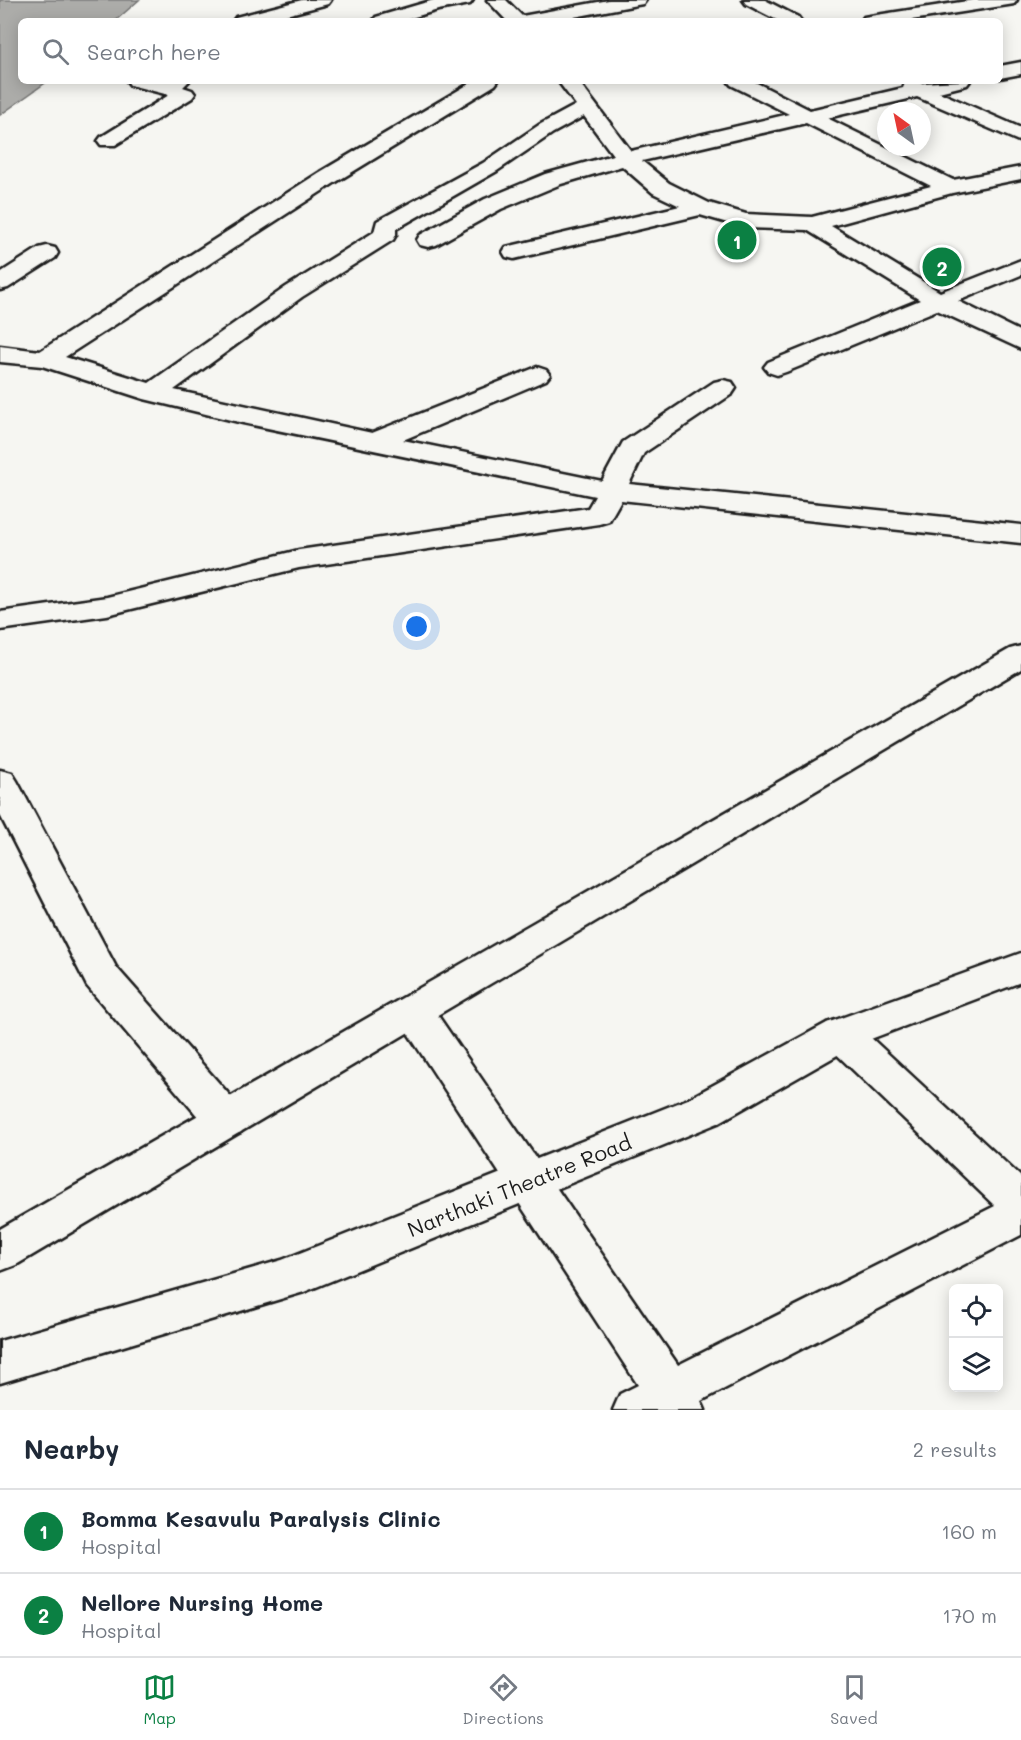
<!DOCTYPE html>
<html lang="en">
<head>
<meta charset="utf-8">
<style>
	:root { --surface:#fff; --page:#f6f6f7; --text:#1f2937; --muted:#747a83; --line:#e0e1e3; --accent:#0b8043 }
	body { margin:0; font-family:Mali,sans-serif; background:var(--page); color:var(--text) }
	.controls { position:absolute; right:18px; bottom:18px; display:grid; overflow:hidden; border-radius:9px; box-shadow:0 3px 15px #0003 }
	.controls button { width:54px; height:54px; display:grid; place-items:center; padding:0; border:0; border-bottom:2px solid var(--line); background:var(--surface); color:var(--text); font:30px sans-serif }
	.compass { position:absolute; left:877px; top:102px; width:54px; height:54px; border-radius:50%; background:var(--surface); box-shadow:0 3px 15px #0003; rotate:327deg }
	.you { position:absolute; left:417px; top:627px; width:21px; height:21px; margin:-15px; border:4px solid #fff; border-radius:50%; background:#1a73e8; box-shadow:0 0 0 9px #1a73e833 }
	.badge { display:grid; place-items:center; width:39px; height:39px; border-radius:50%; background:var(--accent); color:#fff; font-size:20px; font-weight:700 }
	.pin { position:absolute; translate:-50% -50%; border:3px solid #fff; box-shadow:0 2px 6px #0006 }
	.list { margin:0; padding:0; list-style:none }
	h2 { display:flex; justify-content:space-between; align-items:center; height:78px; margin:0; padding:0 24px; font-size:26px }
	h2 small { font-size:20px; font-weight:400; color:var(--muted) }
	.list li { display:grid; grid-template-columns:39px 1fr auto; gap:18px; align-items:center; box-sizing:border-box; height:84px; padding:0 24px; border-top:2px solid var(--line) }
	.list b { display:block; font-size:22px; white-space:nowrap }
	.list p { margin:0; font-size:20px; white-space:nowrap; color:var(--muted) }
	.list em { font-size:20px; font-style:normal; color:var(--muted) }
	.icon { flex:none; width:33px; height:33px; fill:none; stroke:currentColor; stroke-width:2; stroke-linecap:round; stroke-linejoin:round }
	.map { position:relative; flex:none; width:1021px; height:1410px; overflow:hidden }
	.search { position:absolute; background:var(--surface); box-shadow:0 3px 15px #0003; left:18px; right:18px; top:18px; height:66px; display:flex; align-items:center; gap:15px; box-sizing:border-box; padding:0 21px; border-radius:9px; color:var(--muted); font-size:22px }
	.sheet { height:246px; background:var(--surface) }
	nav { display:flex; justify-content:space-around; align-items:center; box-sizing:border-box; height:84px; border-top:2px solid var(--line); background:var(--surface); font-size:16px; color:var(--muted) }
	nav a { display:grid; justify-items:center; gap:3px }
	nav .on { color:var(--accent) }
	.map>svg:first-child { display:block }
	.water { fill:#acaca9; stroke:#727271; stroke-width:1.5 }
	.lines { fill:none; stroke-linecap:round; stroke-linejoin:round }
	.minor-casing { stroke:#1c1c1c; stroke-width:5 }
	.tertiary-casing { stroke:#1c1c1c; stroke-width:5 }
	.secondary-casing { stroke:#1c1c1c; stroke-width:5 }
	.minor { fill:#f6f6f2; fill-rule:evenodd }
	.tertiary { fill:#f6f6f2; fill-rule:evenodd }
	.secondary { fill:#f6f6f2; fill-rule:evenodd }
	.labels { text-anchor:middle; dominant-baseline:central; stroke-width:4.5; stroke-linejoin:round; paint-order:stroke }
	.near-street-label { font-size:21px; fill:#1c1c1c; stroke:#f6f6f2 }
</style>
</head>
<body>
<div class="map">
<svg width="1021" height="1410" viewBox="0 0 1021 1410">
	<rect width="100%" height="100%" fill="#f6f6f2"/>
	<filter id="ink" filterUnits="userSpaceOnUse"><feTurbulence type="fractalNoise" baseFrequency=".0167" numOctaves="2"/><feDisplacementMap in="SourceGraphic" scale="12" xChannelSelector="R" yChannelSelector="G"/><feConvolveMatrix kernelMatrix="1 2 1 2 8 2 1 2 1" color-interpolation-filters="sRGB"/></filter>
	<g filter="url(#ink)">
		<path class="water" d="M0,0h139l-24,21h-94v60h27l-48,34z"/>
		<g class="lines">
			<g class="minor-casing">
				<path id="minor" d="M302,0h29l-3,4 -65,17h-30l3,-4z
					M434,0h39l-3,4 -32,6 -37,11h-28l3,-4z
					M487,0h19l16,16 87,-16h37l-3,4 -6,1 -84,16h-46z
					M743,0h22l33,17 3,4h-22l-33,-17z
					M974,0h43l-3,4 -6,1 -103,16h-44l3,-4 6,-1z
					M1021,62v12l-21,4v-12z
					M127,81h62l-6,6 9,3 3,4 -3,4 -77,47h-14l-3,-4 3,-4 68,-42 -39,-10z
					M474,81h24l-3,4 -159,97 -271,175 84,26 137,-96 88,-55 3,-11 106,-58 56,-38 37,-20 -18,-24h20l53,70 158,-37 -58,-29 -3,-4h25l57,29 93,-22 2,-5c7,-2 13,1 20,0 15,-1 29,-2 45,-2l-3,4 -28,7 82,36v14l-104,-45 -90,21 126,62 68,-13v12l-69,14 -121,33 109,66 81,-32v15l-63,26 63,31v17l-84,-39 -151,62 -9,3 -9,-3 -4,-5 4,-5 152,-62 -113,-70 -62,-2 -45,-13 -186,44 -8,-2 -3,-5 3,-5 174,-41 -27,-13 -31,-27 -61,18 -60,25 -65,36 -8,2 -8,-2 -3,-5 3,-5 65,-36 60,-25 68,-19 -29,-39 -31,17 -56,38 -101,58v6l-3,5 -91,57 -128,93 198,43 165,-66 9,3 4,5 -4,5 -143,60 199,41 21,-39 91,-60 9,-2 9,2 4,6 -4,6 -88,59 -15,31 392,41v18l-400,-43 -12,21 -10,3 -300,44 -192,47 -107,15v-18l107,-15 192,-47 289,-42 7,-12 -352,-73 -99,-24 -102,-33 -42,-4v-16l40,5 280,-179zM806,123l125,63 -119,31 -66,-3 -37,-11 -40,-20 -27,-22z
					M47,246l8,2 3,5 -3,5 -47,30 -8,2v-17l39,-25z
					M0,770l12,3 5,8 99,186 125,141 6,12 -6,12 -15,5 -15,-5 -124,-146 -87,-171z
					M414,996l14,5 250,364 317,-159 -168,-161 -6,-11 6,-11 14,-4 14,4 166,154v58l-320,166 4,9h-92l7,-16 18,-9 -238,-364 -6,-10 6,-10z"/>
			</g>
			<g class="tertiary-casing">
				<path id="tertiary" d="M1021,953v29l-166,63 -137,78 -414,169 -304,91v-42l282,-81 406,-161 139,-76z"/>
			</g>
			<g class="secondary-casing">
				<path id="secondary" d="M1021,646v23l-1005,596 -16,6v-42l1010,-580z"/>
			</g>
			<use href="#minor" class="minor"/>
			<use href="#tertiary" class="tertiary"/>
			<use href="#secondary" class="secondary"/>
		</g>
	</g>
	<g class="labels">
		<g class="near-street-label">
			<text transform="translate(519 1185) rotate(-22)">Narthaki Theatre Road</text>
		</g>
	</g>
</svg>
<div class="controls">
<button><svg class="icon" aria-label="locate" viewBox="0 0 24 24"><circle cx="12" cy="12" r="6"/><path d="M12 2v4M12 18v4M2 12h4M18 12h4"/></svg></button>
<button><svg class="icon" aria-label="layers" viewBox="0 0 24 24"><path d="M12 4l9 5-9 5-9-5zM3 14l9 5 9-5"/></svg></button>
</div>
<svg class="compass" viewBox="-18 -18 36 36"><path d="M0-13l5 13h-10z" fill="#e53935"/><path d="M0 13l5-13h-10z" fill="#747a83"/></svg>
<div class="you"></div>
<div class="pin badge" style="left:737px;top:240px">1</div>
<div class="pin badge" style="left:942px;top:267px">2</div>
<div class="search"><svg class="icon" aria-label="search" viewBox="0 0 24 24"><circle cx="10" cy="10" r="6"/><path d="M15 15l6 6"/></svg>Search here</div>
</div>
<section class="sheet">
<h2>Nearby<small>2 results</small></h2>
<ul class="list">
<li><span class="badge">1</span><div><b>Bomma Kesavulu Paralysis Clinic</b><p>Hospital</p></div><em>160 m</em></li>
<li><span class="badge">2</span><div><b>Nellore Nursing Home</b><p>Hospital</p></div><em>170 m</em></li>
</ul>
</section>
<nav>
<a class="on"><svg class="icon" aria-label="map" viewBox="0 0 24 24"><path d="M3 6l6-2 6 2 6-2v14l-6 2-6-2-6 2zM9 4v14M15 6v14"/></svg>Map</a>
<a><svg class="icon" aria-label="directions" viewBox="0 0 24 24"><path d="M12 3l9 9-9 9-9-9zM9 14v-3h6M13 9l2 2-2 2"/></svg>Directions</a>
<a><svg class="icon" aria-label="saved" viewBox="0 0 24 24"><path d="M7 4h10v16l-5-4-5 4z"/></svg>Saved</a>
</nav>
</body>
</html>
